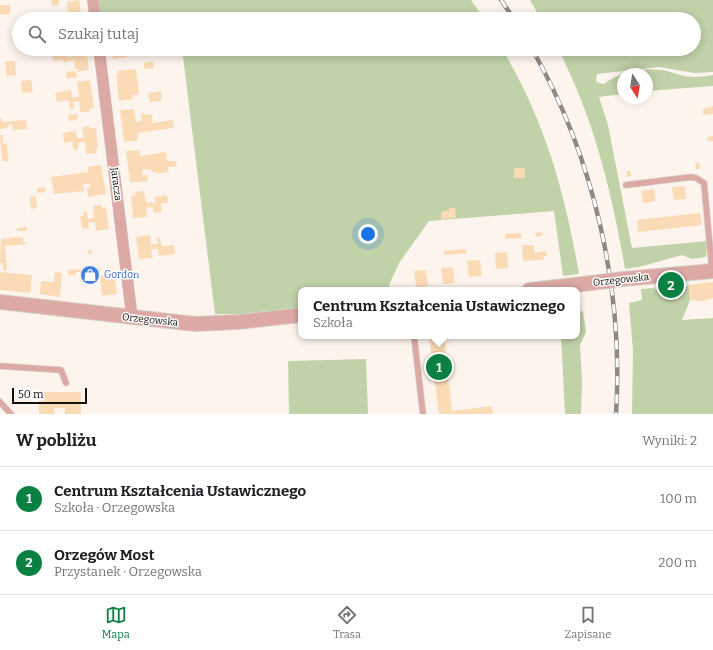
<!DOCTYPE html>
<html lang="pl">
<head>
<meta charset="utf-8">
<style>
	:root { --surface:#fff; --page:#f6f6f6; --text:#202124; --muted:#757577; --line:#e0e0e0; --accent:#0b8043 }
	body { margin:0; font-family:Bitter,serif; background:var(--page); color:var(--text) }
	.compass { position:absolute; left:617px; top:68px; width:36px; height:36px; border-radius:50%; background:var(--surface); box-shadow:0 2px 10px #0003; rotate:168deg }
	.scale { position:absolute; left:12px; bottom:10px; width:75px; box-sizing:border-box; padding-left:4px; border:2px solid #120f0d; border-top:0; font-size:11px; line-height:14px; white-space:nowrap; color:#120f0d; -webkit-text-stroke:3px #fff; paint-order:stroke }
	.you { position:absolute; left:368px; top:234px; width:14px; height:14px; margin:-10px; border:3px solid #fff; border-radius:50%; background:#1a73e8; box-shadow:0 0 0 6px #1a73e833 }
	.badge { display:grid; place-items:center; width:26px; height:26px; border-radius:50%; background:var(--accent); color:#fff; font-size:13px; font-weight:700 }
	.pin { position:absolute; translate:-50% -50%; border:2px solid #fff; box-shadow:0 1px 4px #0006 }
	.popup { position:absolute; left:298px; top:287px; width:282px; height:52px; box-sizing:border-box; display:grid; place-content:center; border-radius:8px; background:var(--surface); filter:drop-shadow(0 1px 3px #0005); font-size:13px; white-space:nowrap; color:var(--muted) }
	.popup b { font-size:15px; color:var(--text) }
	.popup::after { content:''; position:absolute; left:50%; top:100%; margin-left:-8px; border:8px solid transparent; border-top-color:var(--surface) }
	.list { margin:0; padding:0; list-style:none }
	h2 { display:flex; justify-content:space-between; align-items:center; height:52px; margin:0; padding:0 16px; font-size:17px }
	h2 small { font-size:13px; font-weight:400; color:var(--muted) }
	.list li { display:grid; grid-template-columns:26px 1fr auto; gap:12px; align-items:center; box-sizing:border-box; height:64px; padding:0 16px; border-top:1px solid var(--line) }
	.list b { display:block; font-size:15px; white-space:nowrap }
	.list p { margin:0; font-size:13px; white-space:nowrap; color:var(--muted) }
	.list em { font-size:13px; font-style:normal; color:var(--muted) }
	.icon { flex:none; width:22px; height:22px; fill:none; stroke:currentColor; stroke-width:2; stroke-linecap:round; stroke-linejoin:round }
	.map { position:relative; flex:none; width:713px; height:414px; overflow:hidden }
	.search { position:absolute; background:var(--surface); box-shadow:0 2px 10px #0003; left:12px; right:12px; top:12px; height:44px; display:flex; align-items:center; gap:10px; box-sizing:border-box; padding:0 14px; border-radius:22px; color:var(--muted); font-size:15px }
	.sheet { height:180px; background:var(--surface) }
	nav { display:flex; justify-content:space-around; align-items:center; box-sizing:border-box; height:56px; border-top:1px solid var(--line); background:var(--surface); font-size:11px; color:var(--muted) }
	nav a { display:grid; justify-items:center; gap:2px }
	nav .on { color:var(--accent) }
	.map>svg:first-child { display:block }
	.green { fill:#c1d2a9 }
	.building { fill:#fbdbb5 }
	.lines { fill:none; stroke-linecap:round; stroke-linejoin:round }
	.service-casing { stroke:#d7d0c9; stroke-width:7 }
	.minor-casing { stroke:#d7d0c9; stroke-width:12 }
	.tertiary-casing { stroke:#d7d0c9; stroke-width:16 }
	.service { stroke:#dca9a5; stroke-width:5.5 }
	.minor { stroke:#dca9a5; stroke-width:11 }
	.tertiary { stroke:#dca9a5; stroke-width:14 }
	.rail-casing { stroke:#8f8984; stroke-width:4.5 }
	.rail { stroke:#fff; stroke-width:3; stroke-dasharray:9; stroke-linecap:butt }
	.tertiary-bridge-casing { stroke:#d7d0c9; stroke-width:16; stroke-linecap:butt }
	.tertiary-bridge { stroke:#dca9a5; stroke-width:14 }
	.labels { text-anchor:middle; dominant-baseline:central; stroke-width:3; stroke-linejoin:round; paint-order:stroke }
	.street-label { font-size:10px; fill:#120f0d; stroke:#fff }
	.shop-label { font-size:10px; fill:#366cbe; stroke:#fff; text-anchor:start }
</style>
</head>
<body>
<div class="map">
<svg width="713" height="414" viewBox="0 0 713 414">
	<rect width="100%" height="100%" fill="#fdf5ed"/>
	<path class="green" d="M98,0h373l13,19h-306l-1,-3 -25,3h-53z
		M530,0h183v72l-19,1 -35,-6 -62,7 -1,7 2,2 6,1c17,-13 42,-17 63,-13 8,2 15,5 24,6 7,0 15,-1 22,-2v11l-66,5v-17h-24v20l-24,3 9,28 24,123 75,-7 -1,16 -14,2 -10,-4 -39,11 -18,3c-13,-76 -31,-151 -67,-220h136v-30h-153z
		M182,49h320c43,71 63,144 77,225l-16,2 -9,-65 -125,10 -30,42 -12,27h-86v19l-43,5h-43z
		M689,286l1,14 -8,20 31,-2v96h-81l1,-63 -4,-48 13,-3 -1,-11 11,-1 11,3 12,-3z
		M583,311l3,21 -6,13 2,35 -1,34h-16l-4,-78h16v-24z
		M366,359l2,55h-79l-1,-53z"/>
	<path class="building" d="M51,0h8v5l-7,1z
		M79,0l3,19h-28l-1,-4 15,1 -1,-14z
		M0,5h10v9l-10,1z
		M73,49h13l3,21 -11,2v-3h-3l-1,-9 -10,3 -1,-3 -10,1 -1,-8h12l2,-2 1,6 7,-1z
		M112,49h14l1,8 -14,2z
		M5,61h10l1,14 -9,1z
		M153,61l1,7 -10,1v-6z
		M136,69l3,25 -7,1 1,4 -14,2 -3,-27h2v-3z
		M76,71l1,6 -10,2 -1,-7z
		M31,80l2,12 -11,1 -1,-12z
		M90,80l4,28 -5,1v3h-9l-1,-11 -6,1 1,7h-4l-1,-9 -12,2 -2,-9 16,-3 1,7h7l-2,-15z
		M161,91v10l-11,1 -2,-9z
		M713,106v8l-10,1v-6z
		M134,109l2,13 6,-1 -1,-7 11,1 1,7 -6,2 26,-4 1,8 -37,5 1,7 -14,2 -4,-32z
		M77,114v6l-8,1 -1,-6z
		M2,118v4l24,-2 1,9 -14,1 -1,-6 -4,2v2l-8,1v-10z
		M89,126l1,2h6l2,21h-2l1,4 -11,1 -1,-12 -7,1v7h-1l-4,-1 -1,-6 2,-2 -10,2 -1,-10 13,-2 1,7h7l-2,-11z
		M0,135h3v9l4,-1 1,18h-6z
		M713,136v5h-5l-1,-4z
		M139,150l1,6 26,-4 1,9h9l1,5 -9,1 1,5 -13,2v-2h-4l-1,-3 -9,1 1,6 4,-1 1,6 -18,2 -4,-32z
		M695,163h4l1,6h-4z
		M101,165l5,29 -18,3 -1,-9 3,-1v-3h-7l1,7 -30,3 -3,-17 37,-5v-5z
		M514,168h11v10h-11z
		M626,171h5v5l-4,1z
		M685,186l1,13 -12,1 -2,-13z
		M45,187v5l-8,1v-5z
		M654,189l2,12 -13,2 -2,-12z
		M144,191l2,12 7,-1v2h2v-7l12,-2 1,8h-7l1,9 -8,1 -1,-6 -7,1 1,9 -14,1 -2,-22 5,-1 -1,-3z
		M36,196l1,12 -6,1 -1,-12z
		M101,205l1,3 4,-1 3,22 -13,2 -1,-9 -7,1 1,6 -7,-1 -2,-12h4l-1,-4h4l1,7 6,-1 -1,-12z
		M449,208h6l1,10 -15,1v-7l8,-2z
		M700,213l2,12 -64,7 -1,-12z
		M27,227v4h-10v-3z
		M542,232v4l-6,1 -1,-4z
		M521,233v5l-16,1v-5z
		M150,235l1,9h7l-1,-7h2l3,9 12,-1 1,9 -16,2 -1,-7h-7l2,9 -14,1 -3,-22z
		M17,237l6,1v4h3v2l-21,2 2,24h-4v-7h-3l1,-24z
		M522,245h12v8l12,-2 1,5h-4l1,4 -21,1z
		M466,249l1,4 -23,2v-4z
		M88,250h3l1,4 -3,1z
		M507,252l1,16 -12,1 -1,-16z
		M480,260l2,16 -13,1 -2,-16z
		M453,267l2,16 -12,1 -2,-16z
		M100,268v6l-3,1v3l-5,1v2l-11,1 -1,-10h-4v3h-8v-5z
		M426,270l2,16 -12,1 -2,-16z
		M0,272l32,3 -2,18 -30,-3z
		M55,272l7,1 -2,24 -20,-3 1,-13 13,1z
		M109,275v5l6,-1 2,15 -15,2 -2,-20z
		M713,282v16l-10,3 -13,-1 -2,-15z
		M429,336h15l8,75 40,-5 1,8h-54z
		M39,392h42v22h-16v-6h-11v6h-15z"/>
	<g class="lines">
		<g class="service-casing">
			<path id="service" d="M626,185l65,-8 5,1 8,5 8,87
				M414,336l9,78
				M0,366l61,4 5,13
				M0,402l11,12"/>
		</g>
		<g class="minor-casing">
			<path id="minor" d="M93,0l2,19
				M99,49l32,260 -1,9"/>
		</g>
		<g class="tertiary-casing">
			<path id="tertiary" d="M624,279l89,-8
				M529,290l54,-6
				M0,302l195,22 43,-2 63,-7"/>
		</g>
		<use href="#service" class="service"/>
		<use href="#minor" class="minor"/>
		<use href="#tertiary" class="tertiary"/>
		<g class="rail-casing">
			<path id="rail" d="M501,0l13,19
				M532,49c62,108 92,241 84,365"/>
		</g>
		<use href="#rail" class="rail"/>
		<g class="tertiary-bridge-casing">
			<path id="tertiary-bridge" d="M583,284l41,-5"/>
		</g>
		<use href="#tertiary-bridge" class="tertiary-bridge"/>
	</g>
	<defs>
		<g id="shop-disc" transform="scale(1)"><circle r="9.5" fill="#3f7fe0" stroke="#fff"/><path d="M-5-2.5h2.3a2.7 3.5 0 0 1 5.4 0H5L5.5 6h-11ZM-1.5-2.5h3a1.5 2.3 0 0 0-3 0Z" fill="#fff"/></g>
	</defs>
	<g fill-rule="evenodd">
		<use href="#shop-disc" x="90" y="275"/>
	</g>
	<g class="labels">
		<g class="street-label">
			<text transform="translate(116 184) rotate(83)">Jaracza</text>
			<text transform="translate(621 280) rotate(-6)">Orzegowska</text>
			<text transform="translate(150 320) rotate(6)">Orzegowska</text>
		</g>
		<g class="shop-label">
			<text x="104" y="275">Gordon</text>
		</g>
	</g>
</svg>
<svg class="compass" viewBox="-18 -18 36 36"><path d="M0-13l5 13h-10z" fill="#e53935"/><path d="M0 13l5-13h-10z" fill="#757577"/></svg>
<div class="scale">50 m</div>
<div class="you"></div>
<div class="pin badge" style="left:439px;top:367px">1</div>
<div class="popup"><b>Centrum Kształcenia Ustawicznego</b>Szkoła</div>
<div class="pin badge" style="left:671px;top:285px">2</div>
<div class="search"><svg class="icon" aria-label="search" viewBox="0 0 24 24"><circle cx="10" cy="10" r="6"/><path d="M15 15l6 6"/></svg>Szukaj tutaj</div>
</div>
<section class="sheet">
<h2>W pobliżu<small>Wyniki: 2</small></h2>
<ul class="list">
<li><span class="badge">1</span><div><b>Centrum Kształcenia Ustawicznego</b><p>Szkoła · Orzegowska</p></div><em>100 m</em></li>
<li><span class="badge">2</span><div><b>Orzegów Most</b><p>Przystanek · Orzegowska</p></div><em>200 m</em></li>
</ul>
</section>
<nav>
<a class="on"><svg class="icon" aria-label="map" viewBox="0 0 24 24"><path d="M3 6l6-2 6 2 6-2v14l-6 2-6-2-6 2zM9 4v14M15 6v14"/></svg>Mapa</a>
<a><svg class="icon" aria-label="directions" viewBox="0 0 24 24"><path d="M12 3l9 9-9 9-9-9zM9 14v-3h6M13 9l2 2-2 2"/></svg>Trasa</a>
<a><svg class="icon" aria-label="saved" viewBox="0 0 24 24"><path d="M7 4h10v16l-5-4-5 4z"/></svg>Zapisane</a>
</nav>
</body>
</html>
